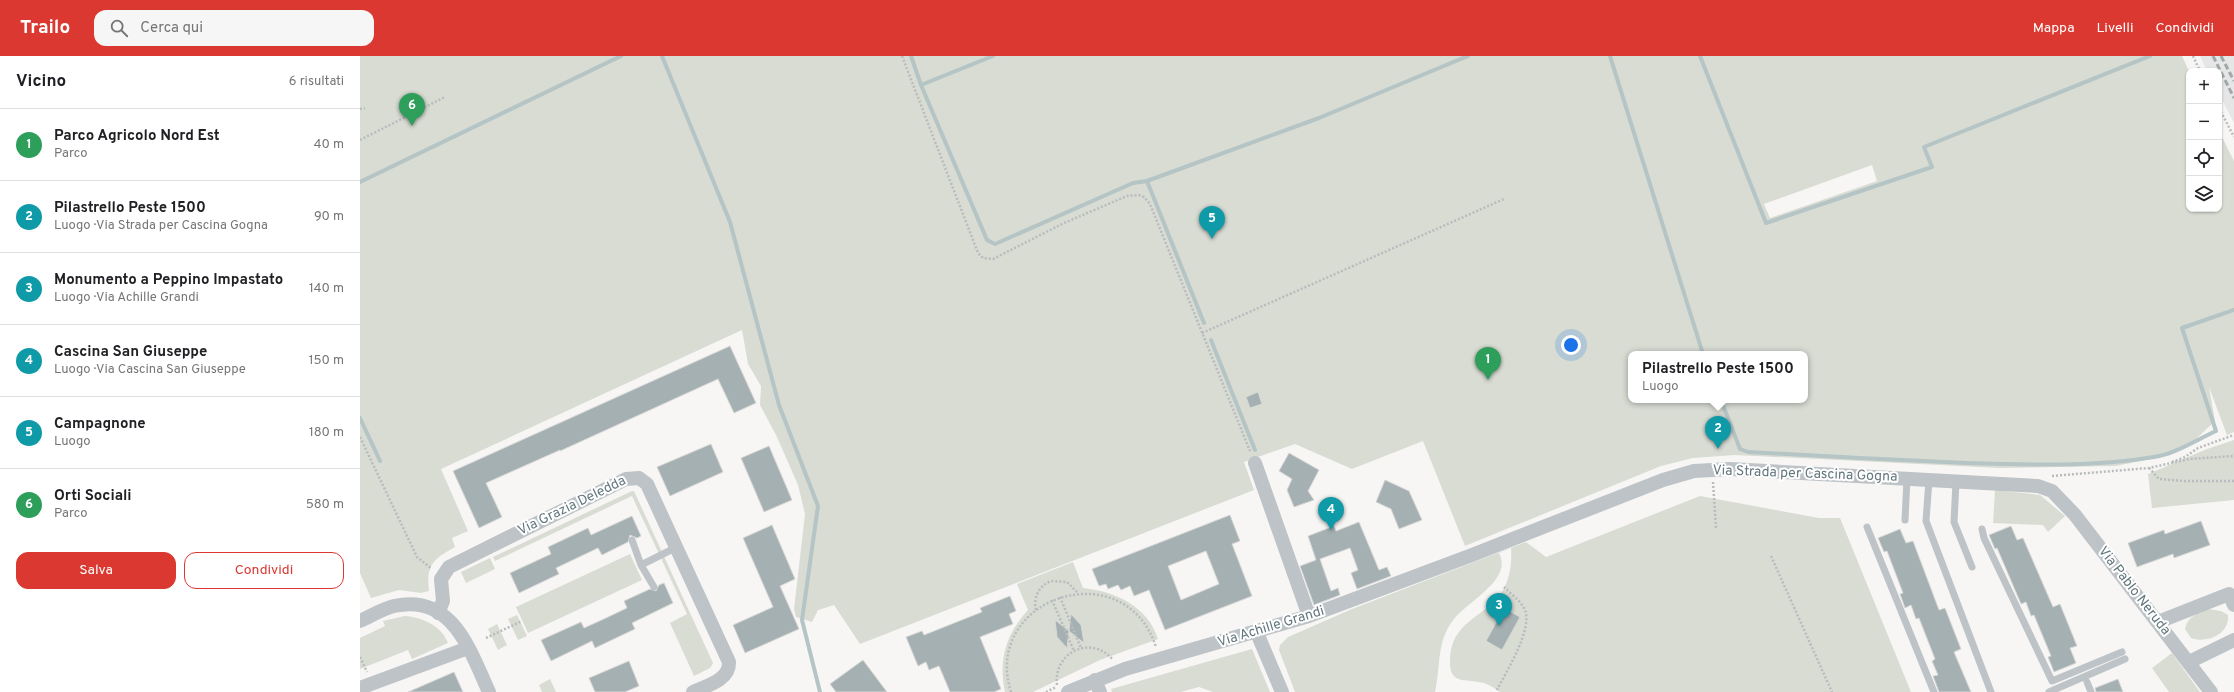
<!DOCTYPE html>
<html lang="it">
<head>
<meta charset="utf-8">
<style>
	:root { --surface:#fff; --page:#f6f6f6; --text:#202124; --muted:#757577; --line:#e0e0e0; --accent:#da3830 }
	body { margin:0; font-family:Overpass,sans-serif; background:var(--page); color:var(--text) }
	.controls { position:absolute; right:12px; top:12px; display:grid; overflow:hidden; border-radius:8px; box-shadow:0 1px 3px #0004 }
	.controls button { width:36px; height:36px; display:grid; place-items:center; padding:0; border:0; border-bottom:1px solid var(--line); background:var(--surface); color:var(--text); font:20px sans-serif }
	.you { position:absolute; left:1211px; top:289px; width:14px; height:14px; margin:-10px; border:3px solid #fff; border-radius:50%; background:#1a73e8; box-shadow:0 0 0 6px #1a73e833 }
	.badge { display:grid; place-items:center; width:26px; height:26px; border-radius:50%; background:var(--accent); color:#fff; font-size:13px; font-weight:700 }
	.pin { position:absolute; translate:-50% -33px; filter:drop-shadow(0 1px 2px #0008) }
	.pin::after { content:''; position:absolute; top:21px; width:14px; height:12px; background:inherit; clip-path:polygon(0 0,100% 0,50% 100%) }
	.popup { position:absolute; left:1268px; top:295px; width:180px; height:52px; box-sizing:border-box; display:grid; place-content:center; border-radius:8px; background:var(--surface); filter:drop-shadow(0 1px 3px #0005); font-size:13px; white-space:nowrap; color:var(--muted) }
	.popup b { font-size:15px; color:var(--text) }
	.popup::after { content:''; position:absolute; left:50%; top:100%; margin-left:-8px; border:8px solid transparent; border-top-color:var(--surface) }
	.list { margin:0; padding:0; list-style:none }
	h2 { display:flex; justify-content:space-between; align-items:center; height:52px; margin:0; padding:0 16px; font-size:17px }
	h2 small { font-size:13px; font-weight:400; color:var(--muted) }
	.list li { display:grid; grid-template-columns:26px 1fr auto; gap:12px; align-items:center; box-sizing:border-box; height:72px; padding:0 16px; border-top:1px solid var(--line) }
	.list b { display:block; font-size:15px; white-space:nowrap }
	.list p { margin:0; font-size:13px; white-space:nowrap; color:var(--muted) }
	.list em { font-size:13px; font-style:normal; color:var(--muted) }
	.actions { display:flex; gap:8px; padding:12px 16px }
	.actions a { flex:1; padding:9px 0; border:1px solid var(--accent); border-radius:12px; text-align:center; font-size:14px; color:var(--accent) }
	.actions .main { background:var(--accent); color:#fff }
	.icon { flex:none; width:22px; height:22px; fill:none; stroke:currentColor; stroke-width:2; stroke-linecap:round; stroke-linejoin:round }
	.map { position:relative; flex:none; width:1874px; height:636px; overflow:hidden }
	header { display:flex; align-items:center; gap:24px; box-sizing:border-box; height:56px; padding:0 20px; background:var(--accent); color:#fff }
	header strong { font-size:19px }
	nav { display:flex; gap:22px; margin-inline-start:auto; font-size:14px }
	.search { width:280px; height:36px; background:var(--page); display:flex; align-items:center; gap:10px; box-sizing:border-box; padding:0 14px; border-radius:12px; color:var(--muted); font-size:15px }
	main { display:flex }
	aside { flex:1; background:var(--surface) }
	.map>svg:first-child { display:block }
	.built { fill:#e5e6e5 }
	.green { fill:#d8dcd3; fill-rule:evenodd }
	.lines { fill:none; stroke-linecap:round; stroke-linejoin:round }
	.stream { stroke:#b5c4c5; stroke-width:4 }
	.building { fill:#a5b0b3; stroke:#d8d8d6; fill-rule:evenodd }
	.path { stroke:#b8bcbe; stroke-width:2.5; stroke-dasharray:2 2; stroke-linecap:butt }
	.lane { stroke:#bdc3c6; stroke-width:7 }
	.street { stroke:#bdc3c6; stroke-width:14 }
	.rail { stroke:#9fa8ab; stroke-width:3; stroke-dasharray:6 3; stroke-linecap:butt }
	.labels { text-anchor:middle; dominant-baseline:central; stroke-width:4; stroke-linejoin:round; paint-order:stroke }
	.street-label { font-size:14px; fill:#63777e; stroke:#fff }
</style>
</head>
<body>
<header>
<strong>Trailo</strong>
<div class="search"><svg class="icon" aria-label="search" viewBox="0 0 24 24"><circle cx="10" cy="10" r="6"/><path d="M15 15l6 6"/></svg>Cerca qui</div>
<nav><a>Mappa</a><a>Livelli</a><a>Condividi</a></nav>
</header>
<main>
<aside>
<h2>Vicino<small>6 risultati</small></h2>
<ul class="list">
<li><span class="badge" style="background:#2e9e5b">1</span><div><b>Parco Agricolo Nord Est</b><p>Parco</p></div><em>40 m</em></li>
<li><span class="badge" style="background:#0f9aa8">2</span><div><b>Pilastrello Peste 1500</b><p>Luogo · Via Strada per Cascina Gogna</p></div><em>90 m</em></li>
<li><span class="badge" style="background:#0f9aa8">3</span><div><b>Monumento a Peppino Impastato</b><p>Luogo · Via Achille Grandi</p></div><em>140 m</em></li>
<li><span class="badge" style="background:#0f9aa8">4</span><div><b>Cascina San Giuseppe</b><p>Luogo · Via Cascina San Giuseppe</p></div><em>150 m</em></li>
<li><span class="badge" style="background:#0f9aa8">5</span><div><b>Campagnone</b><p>Luogo</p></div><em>180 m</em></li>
<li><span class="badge" style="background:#2e9e5b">6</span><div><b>Orti Sociali</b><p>Parco</p></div><em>580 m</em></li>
</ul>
<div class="actions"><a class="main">Salva</a><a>Condividi</a></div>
</aside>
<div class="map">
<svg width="1874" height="636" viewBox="0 0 1874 636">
	<rect width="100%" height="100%" fill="#f7f6f4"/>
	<path class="built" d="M1840,0h34v67l-15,-29v-23h-12z"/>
	<path class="green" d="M0,0h1822l7,15v138h30v-78l15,30v271l-7,3 -18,-48 6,34 -19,18 -26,16 -54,11 -117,2 -264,-13 -42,3 -32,8 -196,80 -42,-105 -71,28 -57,-25 -51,18 10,28 -394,154 -26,-39 -16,5 -6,12 -16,-5 -2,-8 11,-95 -7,-29 -21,-48 -17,-32 1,-19 -13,-22 -6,-34 -301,139 27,62 -16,7 3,9c-22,12 -29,18 -26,44l-8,2 -22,-3 -28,8 -11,-25zM1512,109l5,16 -107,37 -6,-14zM1271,298h174v46h-174z
		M1874,384v60l-82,8 -4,-34 59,-25z
		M1635,434l45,5 25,21 -17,16 -5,-7 -50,-2z
		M272,435h2l79,172 -3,5 -16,8 -24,-53 17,-9 -55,-118 -137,65 -2,-4z
		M1340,440l119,22h21l71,174h-411c-7,-5 -13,-9 -22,-10 -8,-2 -17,0 -23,-5 -5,-4 -5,-11 -5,-17 1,-39 33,-41 52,-68 8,-13 10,-29 9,-44l-12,5c14,27 -30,47 -45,66 -18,22 -13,47 -19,73h-140l-16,-42 1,-5 8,-8 64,-28 174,-67 20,15zM1144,553l-2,41 -16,-9z
		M270,498l12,26 -114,53 -12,-26z
		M130,502l5,11 -29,14 -5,-11z
		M713,506l10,26c31,3 65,18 75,51l-58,21 -67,32h-28c-7,-32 1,-58 23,-82l-11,-26z
		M1848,553l13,2 7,4c2,19 -21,29 -37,23l-6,-9c3,-13 12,-15 23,-20z
		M157,559l10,21 -9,4 -10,-21z
		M45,560c17,1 37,10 43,27l-36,16 -4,-9 -48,19v-31l25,-12 -2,-5z
		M137,568l10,21 -9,5 -10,-21z
		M892,593l18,43h-57l-14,-5 -18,5h-69l-1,-3z
		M1812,597l28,39h-31l-17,-24z
		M190,623l6,13h-14l-3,-7z"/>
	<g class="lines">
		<path class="stream" d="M302,0l68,166 49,183 39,101 -16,114 18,72
			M551,0l10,29 66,155 8,4 138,-61 14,-2 172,-63 149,-62
			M1250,0l93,298
			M1340,0l66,167 166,-56 -8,-20 226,-91
			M561,29l72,-29
			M787,125l57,142
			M0,126l261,-126
			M851,284l44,110
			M1361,344l19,49 8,3c73,4 145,8 218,11 61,2 128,4 188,-6 21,-3 42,-17 62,-26l-34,-103 52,-18
			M0,362l20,43"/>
	</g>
	<path class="building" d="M370,290l26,57 -22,10 -16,-34 -158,72v-1l-74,33 16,34 -23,11 -26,-57z
		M898,336l4,12 -12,4 -4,-11z
		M351,388l12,28 -53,24 -13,-29z
		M409,390l23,54 -28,12 -23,-54z
		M929,397l30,17 -11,21 6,9 -20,7 -7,-17 5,-11 -13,-8z
		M1025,424l24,11 13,29 -23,9 -8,-20 -15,-7z
		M870,459l10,26 -8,3 20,52 -87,34 -16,-40 -15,6 -4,-10 -9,4 -3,-5 -10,4 -2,-5 -7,2 -7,-17zM846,495l13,33 -38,16 -13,-34z
		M272,460l9,20 -4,2 -7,-3 -2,7 -26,13 -4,-7 -42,20 3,6 -40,19 -9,-20 41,-19 -3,-7 40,-19 3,7z
		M1841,465l9,24 -36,13 -1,-4 -36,13 -9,-24 36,-13 1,4z
		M999,466l20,48 8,-3 4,9 -34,13 -6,-16 7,-3 -8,-22 -30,11 11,32 7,-3 2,7 -26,10 -14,-39 16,-6 -8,-24 26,-10 2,5z
		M412,469l23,54 -15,7 19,43 -54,24 -12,-28 40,-18 -30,-69z
		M1651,470l6,14 6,-2 30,69 7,-3 17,42 -7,2 6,15 -22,9 -6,-15 3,-1 -17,-41 -3,1 -5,-14 -5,2 -24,-56 -2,1 -6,-14z
		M1540,473l6,14 7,-2 26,69 6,-2 16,41 -7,3 17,40h-32l-6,-16 5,-1 -6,-14 3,-2 -16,-41 -3,1 -5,-14 -6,3 -5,-14 3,-1 -16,-42 -3,1 -6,-14z
		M304,527l9,20 -41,20 3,6 -40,19 -3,-7 -41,20 -10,-21 40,-18 3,6 22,-10 21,-10 -3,-7 26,-12 6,2 3,-6z
		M650,540l6,15 -7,3 4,10 -33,13 21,52 -7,3h-44l-11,-26 -10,4 -3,-8 -8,4 -12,-29 16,-6 2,4 58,-23 -2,-4z
		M1144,552l16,9 -18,33 -16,-9z
		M711,558l10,11 3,18 -15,-12z
		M695,564l14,11 -2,17 -10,-11z
		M503,604l24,32h-51l-6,-8z
		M269,605l10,25 -14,6h-30l-6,-14z
		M94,616l9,20h-55z
		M1758,623l5,13h-27l-1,-4z"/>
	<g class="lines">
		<path class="path" d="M542,0l76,197 5,5 10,1 71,-36 63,-27 12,-1 5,2 6,7 100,247
			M1833,0l7,15
			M1859,52l15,29
			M0,53l5,-1
			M0,84l85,-43
			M842,277l302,-134
			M0,381l57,120 15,12
			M1812,406l13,-5 13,-9 36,-13
			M1789,412l10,11 25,2h50
			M1692,420l97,-8 40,-9 45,-3
			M1353,426l3,46
			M1411,500l61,136
			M700,541l21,51
			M692,544l22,51
			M676,554c-3,-13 3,-24 15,-29l16,1 11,11
			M126,582l36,-17
			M0,601l7,15
			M697,629c-4,-33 35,-51 56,-25
			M1137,634c9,-18 36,-61 28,-80 -4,-9 -14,-16 -21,-23
			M651,636c-30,-95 114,-141 145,-45
			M686,636l10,-5"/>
		<path class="lane" d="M1569,424l-3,41 65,171
			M1596,426l-2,40 18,45
			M1545,464l2,-41
			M1507,471l67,165
			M1622,473l2,9 68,143 70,-29
			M272,484l9,25 13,22
			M281,509l36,-18
			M1727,626l4,10
			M1689,636l76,-33"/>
		<path class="street" d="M895,407l54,153
			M78,557l5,-12 -2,-22 8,-12 177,-88 13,-1 8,6 82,178c1,18 -23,24 -36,30
			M0,565c11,-5 22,-12 34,-15 59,-13 76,45 95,86
			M1798,566l71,-28 5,11
			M897,577l25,59
			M1829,606l45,-22
			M735,624l5,12
			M0,632l108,-40
			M708,636l57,-23 184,-53 163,-61 191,-75 31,-9 36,-2 308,17 14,5 23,24 136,177"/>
		<path class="rail" d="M1853,0l21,42
			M1861,0l13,25"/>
	</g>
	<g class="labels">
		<g class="street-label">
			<text transform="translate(1445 418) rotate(2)">Via Strada per Cascina Gogna</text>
			<text transform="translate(212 450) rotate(-26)">Via Grazia Deledda</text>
			<text transform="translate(1774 535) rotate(52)">Via Pablo Neruda</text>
			<text transform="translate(911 571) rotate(-17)">Via Achille Grandi</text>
		</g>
	</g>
</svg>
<div class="controls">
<button>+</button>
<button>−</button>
<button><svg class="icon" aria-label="locate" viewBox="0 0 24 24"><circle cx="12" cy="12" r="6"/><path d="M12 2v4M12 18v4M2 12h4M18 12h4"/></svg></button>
<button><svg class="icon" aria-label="layers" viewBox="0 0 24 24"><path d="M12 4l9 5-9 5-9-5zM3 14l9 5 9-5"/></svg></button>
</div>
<div class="you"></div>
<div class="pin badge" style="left:1128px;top:324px;background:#2e9e5b">1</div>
<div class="pin badge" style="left:1358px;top:393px;background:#0f9aa8">2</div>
<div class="popup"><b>Pilastrello Peste 1500</b>Luogo</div>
<div class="pin badge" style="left:1139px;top:570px;background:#0f9aa8">3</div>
<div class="pin badge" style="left:971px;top:474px;background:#0f9aa8">4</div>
<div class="pin badge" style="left:852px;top:183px;background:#0f9aa8">5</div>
<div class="pin badge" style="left:52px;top:70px;background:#2e9e5b">6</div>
</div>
</main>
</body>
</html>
